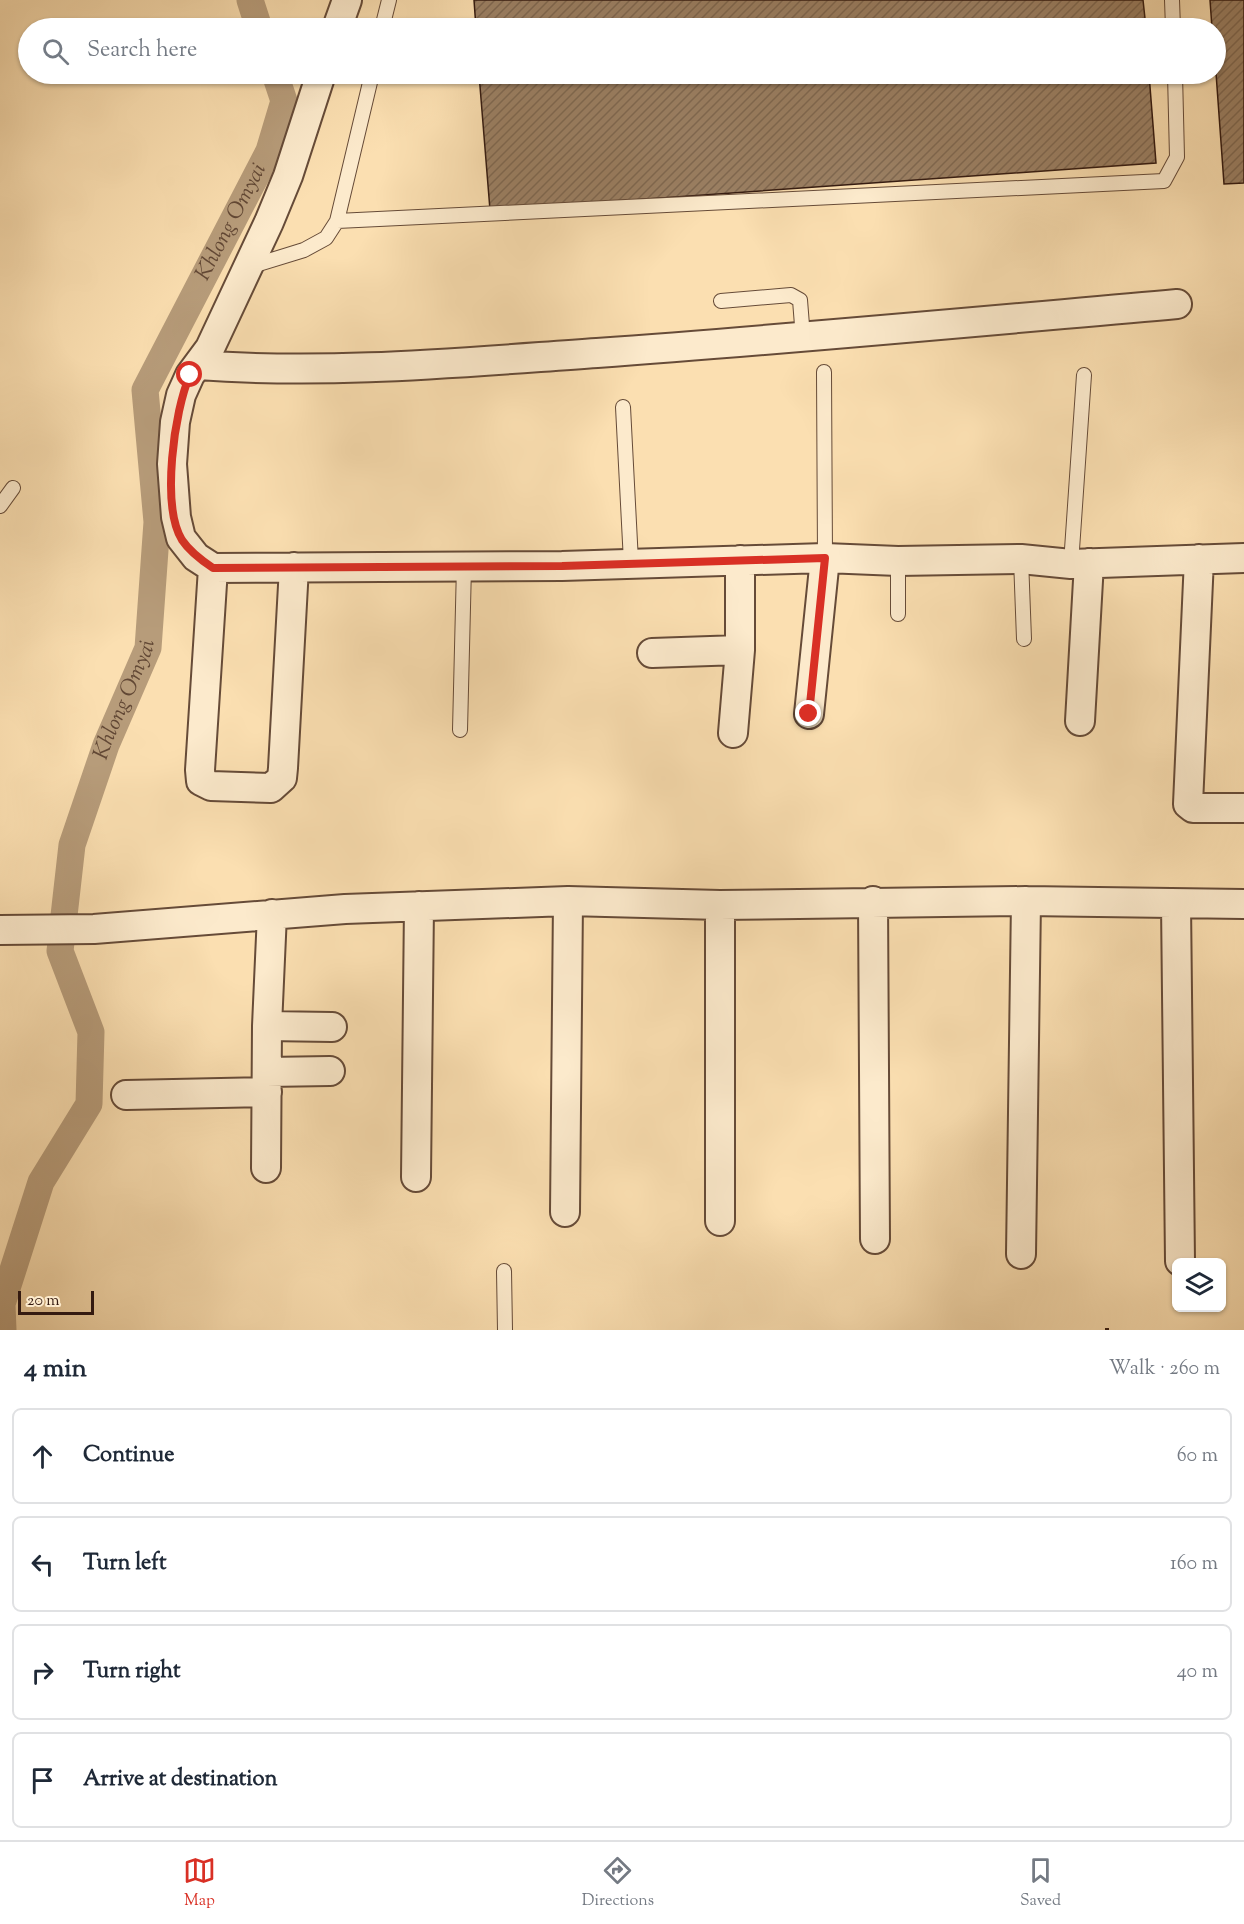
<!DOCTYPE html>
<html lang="en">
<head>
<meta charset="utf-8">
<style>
	:root { --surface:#fff; --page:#f6f6f7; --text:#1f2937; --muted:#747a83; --line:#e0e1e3; --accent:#d93025 }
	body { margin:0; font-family:"Sorts Mill Goudy",serif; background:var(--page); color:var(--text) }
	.controls { position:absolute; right:18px; bottom:18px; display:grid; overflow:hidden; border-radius:9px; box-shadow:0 2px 4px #0004 }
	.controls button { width:54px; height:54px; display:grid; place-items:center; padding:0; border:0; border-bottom:2px solid var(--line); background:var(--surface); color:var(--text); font:30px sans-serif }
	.scale { position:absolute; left:18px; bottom:15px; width:76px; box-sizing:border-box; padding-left:6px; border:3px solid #341a10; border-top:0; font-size:16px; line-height:21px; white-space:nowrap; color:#341a10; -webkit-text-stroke:4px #fceacc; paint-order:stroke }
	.stop { position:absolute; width:18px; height:18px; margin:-14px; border:4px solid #d93025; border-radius:50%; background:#fff }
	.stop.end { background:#d93025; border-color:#fff; box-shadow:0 2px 6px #0008 }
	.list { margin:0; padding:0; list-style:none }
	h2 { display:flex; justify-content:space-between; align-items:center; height:78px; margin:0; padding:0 24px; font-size:26px }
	h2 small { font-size:20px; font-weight:400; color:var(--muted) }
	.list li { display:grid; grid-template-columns:39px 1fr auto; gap:18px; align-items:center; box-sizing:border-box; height:96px; margin:0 12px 12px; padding:0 12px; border:2px solid var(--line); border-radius:9px }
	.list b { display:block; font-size:22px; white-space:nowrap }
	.list em { font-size:20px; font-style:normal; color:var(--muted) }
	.icon { flex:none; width:33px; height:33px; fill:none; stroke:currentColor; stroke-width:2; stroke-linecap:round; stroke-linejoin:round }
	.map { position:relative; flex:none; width:1244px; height:1330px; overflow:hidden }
	.search { position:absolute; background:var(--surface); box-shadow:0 2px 4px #0004; left:18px; right:18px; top:18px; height:66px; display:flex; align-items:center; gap:15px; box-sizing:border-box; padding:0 21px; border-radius:33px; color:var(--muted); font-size:22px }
	.sheet { height:510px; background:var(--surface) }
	nav { display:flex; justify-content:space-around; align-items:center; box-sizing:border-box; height:84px; border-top:2px solid var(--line); background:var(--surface); font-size:16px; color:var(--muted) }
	nav a { display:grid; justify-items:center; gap:3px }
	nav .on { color:var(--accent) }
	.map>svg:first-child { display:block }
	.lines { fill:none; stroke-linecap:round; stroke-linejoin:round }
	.canal { stroke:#b79c7a; stroke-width:27 }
	.building { fill:url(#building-hatch); stroke:#341a10; stroke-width:1.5 }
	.service-casing { stroke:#664b38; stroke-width:16 }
	.minor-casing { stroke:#664b38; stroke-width:32 }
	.path { stroke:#341a10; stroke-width:4; stroke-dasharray:4.5 3; stroke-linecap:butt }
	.service { stroke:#fceacc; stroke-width:14 }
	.minor { stroke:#fceacc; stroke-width:28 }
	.route { stroke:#d93025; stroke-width:8 }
	.labels { text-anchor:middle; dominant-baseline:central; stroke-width:6; stroke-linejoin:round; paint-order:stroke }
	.water-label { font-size:22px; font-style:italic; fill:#624835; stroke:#fceacc }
</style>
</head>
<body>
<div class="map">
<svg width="1244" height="1330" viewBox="0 0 1244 1330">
	<defs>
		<pattern id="building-hatch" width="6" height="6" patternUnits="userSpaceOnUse" patternTransform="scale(1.5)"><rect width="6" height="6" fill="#9b8064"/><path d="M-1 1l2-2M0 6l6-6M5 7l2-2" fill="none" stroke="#7f6851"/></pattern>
	</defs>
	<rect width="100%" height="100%" fill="#fbdfb1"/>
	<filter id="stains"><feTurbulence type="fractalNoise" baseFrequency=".00333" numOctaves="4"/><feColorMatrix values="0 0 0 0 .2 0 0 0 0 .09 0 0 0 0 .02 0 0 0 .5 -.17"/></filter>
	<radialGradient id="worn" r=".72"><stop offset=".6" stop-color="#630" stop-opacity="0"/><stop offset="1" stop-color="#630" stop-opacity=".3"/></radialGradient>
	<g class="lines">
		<g class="canal">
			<path d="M250,0l9,28"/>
			<path id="s1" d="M3,1330l-1,-26 39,-122 48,-78 2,-72 -31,-81 12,-106 34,-100 42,-97 9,-126 -12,-132 124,-239 15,-50 -9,-27"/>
		</g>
	</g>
	<path class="building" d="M474,0h669l3,28h-670z
		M1210,0h34v183l-20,1 -8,-111v-45h-4z
		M479,74h670l7,89 -666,47z"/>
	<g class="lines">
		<g class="service-casing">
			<path id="service" d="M1172,0l1,28
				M382,28l7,-28
				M337,221l827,-40 13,-24 -2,-83
				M249,267l55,-17 22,-12 11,-17 35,-147
				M721,301l70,-6 9,5 3,38
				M824,372l1,186
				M623,407l8,155
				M0,506l13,-18
				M1021,559l3,80
				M1071,564l13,-189
				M898,614v-53
				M460,730l4,-164
				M504,1271l1,59"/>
		</g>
		<g class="minor-casing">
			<path id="minor" d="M337,28l10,-28
				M321,74l-33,102 -19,46 -59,126 -20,27 -9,20 -6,27 -3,42 4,53 5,21 15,19 17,11 349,-2 263,-8 73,3 123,-2 50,5 173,-6
				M198,365c133,10 267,-3 399,-12 194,-14 387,-32 580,-49
				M1199,559l-11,245 5,4h51
				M213,568l-13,202 1,11 10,5 60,2 11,-10 1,-10 11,-201
				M652,653l88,-3v-90
				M809,714l16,-156
				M1080,721l9,-158
				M733,733l7,-83
				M873,901l2,338
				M1176,904l4,357
				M720,905v316
				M0,930l94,-1 251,-20 223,-8 152,4 306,-4 218,3
				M267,1026l65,1
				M267,1072l63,-1
				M126,1095l141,-3
				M266,1168l1,-142 5,-112
				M416,1177l3,-271
				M565,1212l3,-311
				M1021,1254l5,-353"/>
		</g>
		<path class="path" d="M1107,1330v-2"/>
		<use href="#service" class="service"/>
		<use href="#minor" class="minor"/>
	</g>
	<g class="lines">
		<path class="route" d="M190,375c-16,36 -29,131 -8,165 8,12 19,20 31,28l349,-2 263,-8 -16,156"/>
	</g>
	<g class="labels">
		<g class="water-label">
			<text stroke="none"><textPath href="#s1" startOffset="1170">Khlong Omyai</textPath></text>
			<text stroke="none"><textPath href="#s1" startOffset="666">Khlong Omyai</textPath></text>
		</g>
	</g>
	<rect width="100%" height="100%" filter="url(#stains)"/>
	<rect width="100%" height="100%" fill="url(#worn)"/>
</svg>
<div class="controls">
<button><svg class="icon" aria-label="layers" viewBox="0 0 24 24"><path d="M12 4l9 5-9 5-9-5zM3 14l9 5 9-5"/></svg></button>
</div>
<div class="scale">20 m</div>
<div class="stop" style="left:190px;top:375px"></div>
<div class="stop end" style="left:809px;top:714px"></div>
<div class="search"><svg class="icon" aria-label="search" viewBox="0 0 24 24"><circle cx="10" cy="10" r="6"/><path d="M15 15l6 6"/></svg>Search here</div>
</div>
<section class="sheet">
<h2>4 min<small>Walk · 260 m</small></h2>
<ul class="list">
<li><svg class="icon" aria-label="ahead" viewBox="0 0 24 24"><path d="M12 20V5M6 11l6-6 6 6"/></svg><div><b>Continue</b></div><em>60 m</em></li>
<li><svg class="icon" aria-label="left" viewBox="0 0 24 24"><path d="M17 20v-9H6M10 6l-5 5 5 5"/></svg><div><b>Turn left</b></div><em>160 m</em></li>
<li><svg class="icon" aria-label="right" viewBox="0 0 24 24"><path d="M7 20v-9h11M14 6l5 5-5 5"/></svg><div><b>Turn right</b></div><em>40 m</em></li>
<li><svg class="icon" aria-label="arrive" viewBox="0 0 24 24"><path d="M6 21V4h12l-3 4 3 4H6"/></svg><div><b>Arrive at destination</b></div></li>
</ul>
</section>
<nav>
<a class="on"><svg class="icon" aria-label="map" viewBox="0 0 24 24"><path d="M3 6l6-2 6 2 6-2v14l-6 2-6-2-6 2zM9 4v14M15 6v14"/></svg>Map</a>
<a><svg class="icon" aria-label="directions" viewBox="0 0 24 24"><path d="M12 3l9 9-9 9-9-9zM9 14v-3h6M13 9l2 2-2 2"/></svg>Directions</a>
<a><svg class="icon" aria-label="saved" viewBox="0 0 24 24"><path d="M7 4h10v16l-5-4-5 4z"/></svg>Saved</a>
</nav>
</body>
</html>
